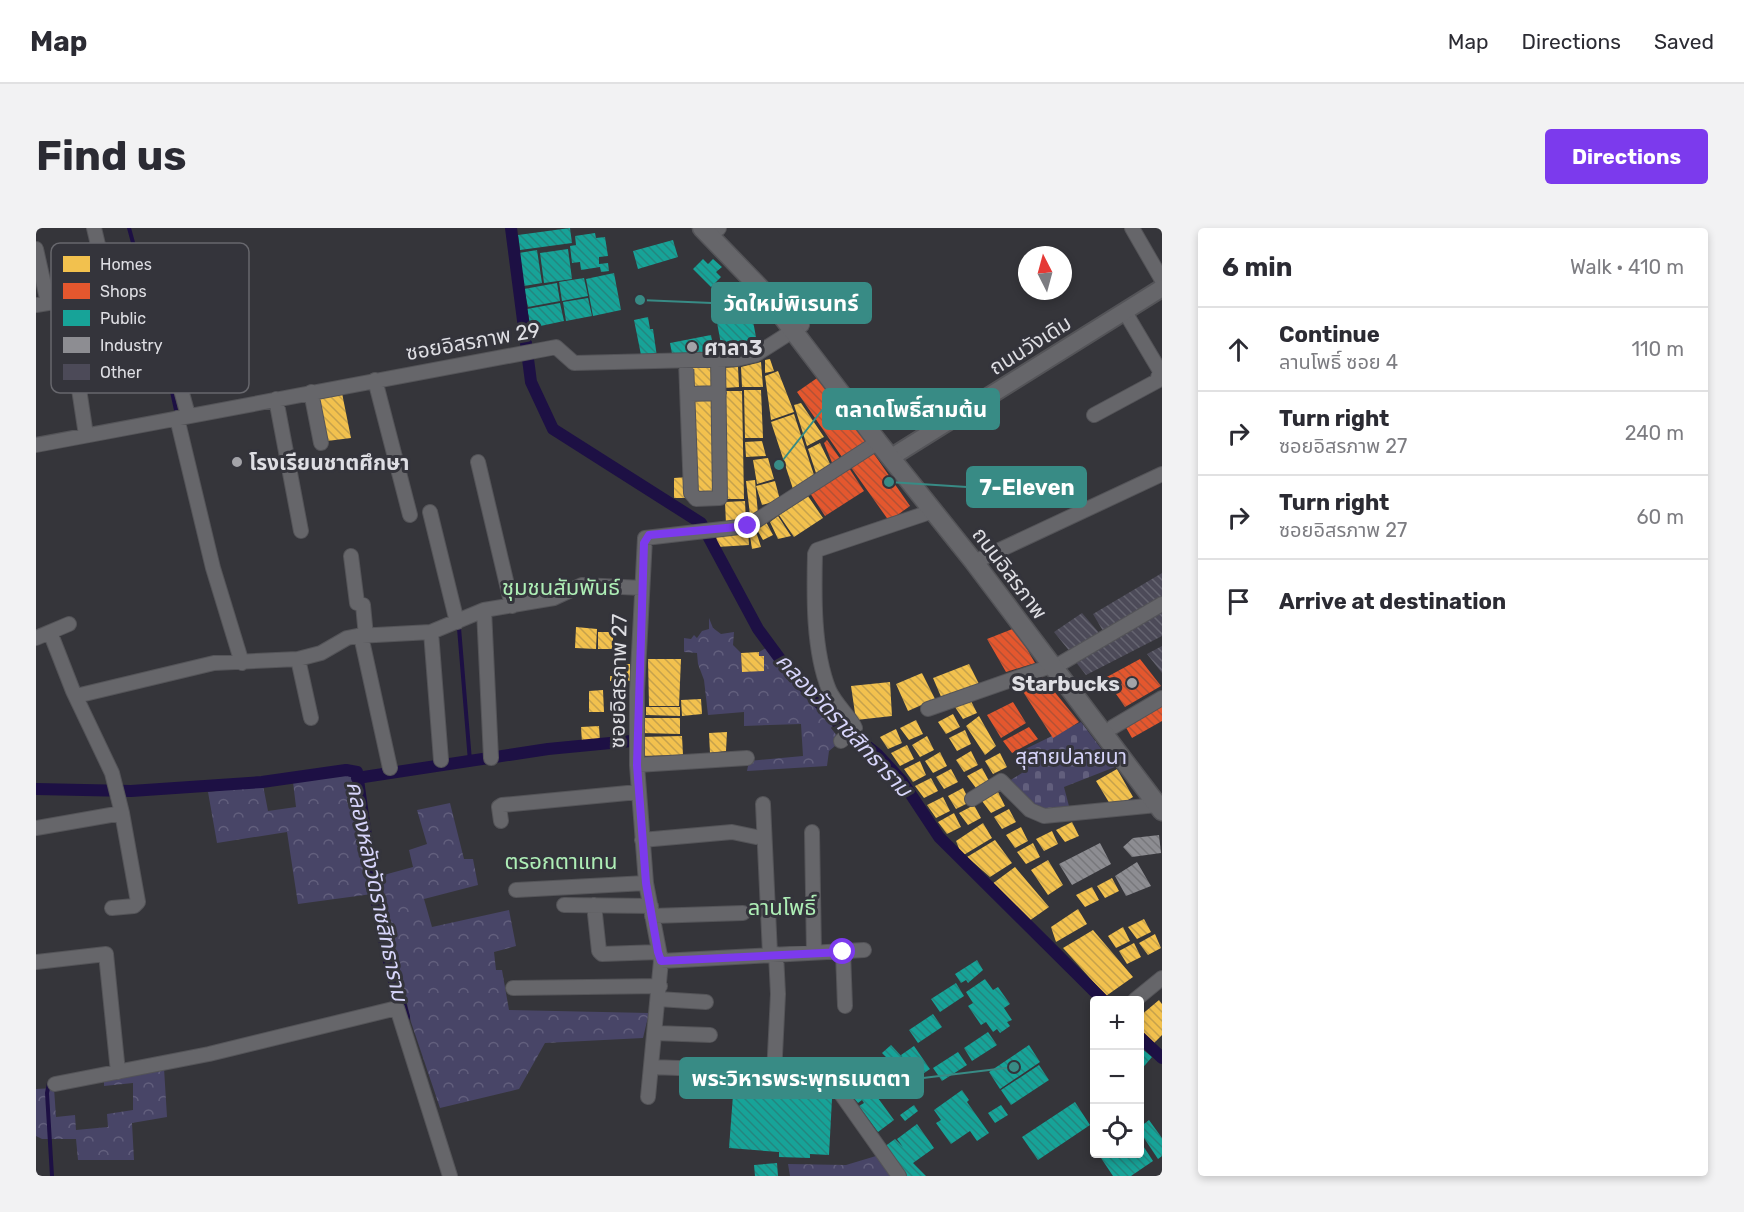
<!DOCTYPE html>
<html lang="en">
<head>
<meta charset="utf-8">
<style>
	:root { --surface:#fff; --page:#f2f2f3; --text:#2b2b33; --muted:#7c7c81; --line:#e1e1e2; --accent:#7c3aed }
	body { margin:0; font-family:Rubik,"Noto Sans Thai",sans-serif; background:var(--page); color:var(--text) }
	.controls { position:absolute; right:18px; bottom:18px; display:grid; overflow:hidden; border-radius:6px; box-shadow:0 3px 9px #0003 }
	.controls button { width:54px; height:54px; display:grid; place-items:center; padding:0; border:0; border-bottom:2px solid var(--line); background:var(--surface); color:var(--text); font:30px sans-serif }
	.compass { position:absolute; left:982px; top:18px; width:54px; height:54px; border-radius:50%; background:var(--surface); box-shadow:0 3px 9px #0003; rotate:354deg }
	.stop { position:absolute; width:18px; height:18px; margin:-14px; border:4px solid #7c3aed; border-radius:50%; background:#fff }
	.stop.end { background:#7c3aed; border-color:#fff; box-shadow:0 2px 6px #0008 }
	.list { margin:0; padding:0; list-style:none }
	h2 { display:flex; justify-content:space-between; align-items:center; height:78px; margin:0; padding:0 24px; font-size:26px }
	h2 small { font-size:20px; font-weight:400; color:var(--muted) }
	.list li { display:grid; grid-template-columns:39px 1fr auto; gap:18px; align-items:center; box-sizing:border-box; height:84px; padding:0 24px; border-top:2px solid var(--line) }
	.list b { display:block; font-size:22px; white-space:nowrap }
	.list p { margin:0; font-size:20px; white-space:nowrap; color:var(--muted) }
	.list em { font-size:20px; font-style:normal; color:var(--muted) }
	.icon { flex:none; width:33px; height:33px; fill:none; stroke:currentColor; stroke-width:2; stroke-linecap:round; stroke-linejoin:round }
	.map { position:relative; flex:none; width:1126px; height:948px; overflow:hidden; border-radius:6px }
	header { display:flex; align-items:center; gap:36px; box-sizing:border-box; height:84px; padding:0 30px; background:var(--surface); border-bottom:2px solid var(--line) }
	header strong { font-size:28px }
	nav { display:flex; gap:33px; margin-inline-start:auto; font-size:21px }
	.intro { display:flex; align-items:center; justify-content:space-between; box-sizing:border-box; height:144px; padding:0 36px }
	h1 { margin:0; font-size:42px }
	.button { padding:15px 27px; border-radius:6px; background:var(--accent); color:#fff; font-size:21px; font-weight:700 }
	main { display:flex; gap:36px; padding:0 36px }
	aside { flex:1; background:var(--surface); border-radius:6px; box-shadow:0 3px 9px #0003 }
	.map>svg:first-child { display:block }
	.forest { fill:url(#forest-crowns) }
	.cemetery { fill:url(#cemetery-stones) }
	.homes { fill:url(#homes-back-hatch) }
	.shops { fill:url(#shops-back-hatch) }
	.public { fill:url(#public-back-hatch) }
	.industry { fill:url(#industry-back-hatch) }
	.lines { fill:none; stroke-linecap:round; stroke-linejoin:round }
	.stream { stroke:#1d1044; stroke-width:4 }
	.canal { stroke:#1d1044; stroke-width:12 }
	.building { fill:url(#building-back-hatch) }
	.minor-casing { stroke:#545458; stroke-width:16 }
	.tertiary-casing { stroke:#545458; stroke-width:20 }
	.secondary-casing { stroke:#545458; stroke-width:21 }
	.minor { stroke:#66666a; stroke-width:14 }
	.tertiary { stroke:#66666a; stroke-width:16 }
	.secondary { stroke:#66666a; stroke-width:18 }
	.route { stroke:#7c3aed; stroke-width:8 }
	.poi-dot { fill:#a3a3a8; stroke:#34343b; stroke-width:2 }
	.labels { text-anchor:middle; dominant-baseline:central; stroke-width:6; stroke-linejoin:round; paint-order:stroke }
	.street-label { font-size:21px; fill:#dedee3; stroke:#34343b }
	.poi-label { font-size:21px; font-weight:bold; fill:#dedee3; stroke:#34343b; text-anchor:start }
	.park-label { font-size:21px; fill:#d6d4fa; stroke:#34343b }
	.neighbourhood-label { font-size:22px; fill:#aeeeb6; stroke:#34343b }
	.water-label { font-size:22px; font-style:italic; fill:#d7d5fb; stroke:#34343b }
	.key { fill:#34343b; stroke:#67676d; stroke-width:1.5 }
	.key-label { font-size:16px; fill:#dedee3 }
	.leader { fill:none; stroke:#388b85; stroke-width:2 }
	.callout-dot { fill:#388b85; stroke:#34343b; stroke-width:2 }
	.callout { fill:#388b85; stroke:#388b85; stroke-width:2 }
	.callout-label { font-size:22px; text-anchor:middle; font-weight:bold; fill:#fff }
</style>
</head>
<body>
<header>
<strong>Map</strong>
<nav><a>Map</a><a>Directions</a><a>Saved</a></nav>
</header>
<div class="intro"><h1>Find us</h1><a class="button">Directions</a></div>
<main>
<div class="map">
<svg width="1126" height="948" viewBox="0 0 1126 948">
	<defs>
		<pattern id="forest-crowns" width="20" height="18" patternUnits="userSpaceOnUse" patternTransform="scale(1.5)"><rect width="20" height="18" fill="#484567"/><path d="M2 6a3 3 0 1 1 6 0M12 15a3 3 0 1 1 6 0" fill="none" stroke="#625f7d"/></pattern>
		<pattern id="cemetery-stones" width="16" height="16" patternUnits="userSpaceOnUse" patternTransform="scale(1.5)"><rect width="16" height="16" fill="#484567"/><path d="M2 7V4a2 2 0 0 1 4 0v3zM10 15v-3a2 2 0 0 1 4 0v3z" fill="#625f7d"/></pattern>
		<pattern id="homes-back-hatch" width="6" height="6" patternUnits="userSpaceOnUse" patternTransform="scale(1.5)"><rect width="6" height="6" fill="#f2c14e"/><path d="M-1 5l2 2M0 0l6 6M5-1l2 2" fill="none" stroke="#c6a24c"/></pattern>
		<pattern id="shops-back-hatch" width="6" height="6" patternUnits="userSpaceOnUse" patternTransform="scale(1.5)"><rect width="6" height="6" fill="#e4572e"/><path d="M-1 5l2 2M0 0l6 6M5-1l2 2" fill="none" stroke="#b45135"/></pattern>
		<pattern id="public-back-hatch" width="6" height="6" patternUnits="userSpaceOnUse" patternTransform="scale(1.5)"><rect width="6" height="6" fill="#17a398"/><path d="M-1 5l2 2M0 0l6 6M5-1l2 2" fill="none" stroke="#24867f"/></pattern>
		<pattern id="industry-back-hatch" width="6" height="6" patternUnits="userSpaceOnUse" patternTransform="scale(1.5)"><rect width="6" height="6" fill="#8d8d92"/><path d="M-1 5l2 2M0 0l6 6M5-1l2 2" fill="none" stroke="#77777b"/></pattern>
		<pattern id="building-back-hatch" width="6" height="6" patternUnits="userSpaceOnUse" patternTransform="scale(1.5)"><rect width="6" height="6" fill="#4c4a58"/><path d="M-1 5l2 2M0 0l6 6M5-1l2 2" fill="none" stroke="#656470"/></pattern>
	</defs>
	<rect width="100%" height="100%" fill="#35353a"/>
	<path class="forest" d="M673,390l4,10 8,6 13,-2 -1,13 8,8 1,19 22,-2v-14h-5v-4l7,-4 68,76 -3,4 10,13 -12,10 -2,15 -80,5 2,-10 54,-5 -2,-32 -57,2v-14l-36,3 -4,-35 -6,-16 -1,-11 -13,-1v-14l7,1 3,-4 3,3 5,-7 7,-2z
		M316,547l20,119 -74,10 -11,-72 -70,11 -9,-51 55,-7 5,26 28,-4 -3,-25z
		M414,575l14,56h9l5,26 -54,14 8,28 77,-17 7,36 -22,6 2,18h6l7,40 140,3 -6,25 -98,5 -26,46 -79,19 -29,-86 -31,-146 33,-9 -4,-17 18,-6 -10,-34z
		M128,840l3,49 -35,6 2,37h-56l-2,-21h-34l-6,-3v-47l18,-1 2,29 19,-2 1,15 32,-3 -1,-13 26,-4v-27l-29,3v-6z
		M840,928l15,20h-101l-2,-12 58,1z"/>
	<path class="cemetery" d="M1045,494l34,45 -51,20 6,23c-38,6 -38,-2 -61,-29l13,-8 -7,-19z"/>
	<path class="homes" d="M734,131l4,12 -9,2v-13z
		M725,134l2,25h-21l-1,-20z
		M656,139h21v23h-21z
		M702,139l1,20 -15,1 -1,-20z
		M742,143l16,41 -23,8 -6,-44z
		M708,162h17l2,48h-18z
		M687,163h19l2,108h-19z
		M306,165l9,45 -24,3 -8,-42z
		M656,170h22l2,95 -22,1z
		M765,175l23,34 -17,9 -13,-41z
		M758,186l21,64 -22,11 -22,-67z
		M726,213l4,15 -20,1 -1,-15z
		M784,215l11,23 -14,10 -9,-27z
		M732,230l6,21 -17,5 -4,-24z
		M652,249v21h-14v-20z
		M719,252l3,34 -8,1 -4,-34z
		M739,253l5,19 -18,5 -6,-19z
		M772,268l15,22 -29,19 -15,-22z
		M709,273l1,22 -20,1 -1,-22z
		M742,288l13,20 -13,3 -8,-17z
		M730,294l7,13 -10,5 -7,-12z
		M719,300l6,19 -9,2 -3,-19z
		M712,302l1,15 -32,2 -1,-14z
		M540,399l21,2 -1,20 -21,-1z
		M562,404h15v17h-15z
		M723,424v4h5v15l-22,1 -1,-19z
		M612,431h33l-2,47h-30z
		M578,436h16v17h-20v-5h4z
		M933,436l11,22 -38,13 -9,-21z
		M886,445l13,26 -27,12 -12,-27z
		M854,454l2,34 -36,4 -5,-34z
		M567,462l1,22h-15v-21z
		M665,471l1,15 -20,2 -1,-16z
		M934,471l7,14 -14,6 -8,-12z
		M610,479h34v9l-34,-1z
		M917,486l7,13 -14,7 -8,-12z
		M943,488l17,30 -11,9 -19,-29z
		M605,490h39v16l-39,-1z
		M880,492l7,14 -14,6 -9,-12z
		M563,498l1,16 -18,1 -1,-16z
		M860,501l6,14 -14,6 -8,-12z
		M929,502l6,14 -14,7 -8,-13z
		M691,504l-1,19 -16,2 -1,-20z
		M646,508l1,19 -44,1v-19z
		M891,508l7,14 -14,7 -8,-12z
		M871,517l7,14 -14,7 -9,-13z
		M935,523l7,14 -14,7 -8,-12z
		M904,524l7,14 -14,7 -8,-12z
		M964,525l7,14 -14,7 -8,-13z
		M884,533l6,14 -13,7 -9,-13z
		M946,540l7,13 -13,7 -9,-12z
		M915,541l7,13 -14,7 -8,-12z
		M1081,541l16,28 -20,12 -17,-28z
		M895,550l7,13 -14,7 -9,-12z
		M927,560l7,14 -14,7 -8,-13z
		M962,564l7,14 -14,7 -9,-12z
		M907,569l7,14 -14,7 -9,-13z
		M938,577l7,13 -13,7 -9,-12z
		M973,581l7,13 -14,7 -8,-12z
		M918,585l7,14 -14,7 -9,-12z
		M1036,594l7,14 -14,6 -9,-12z
		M947,595l9,15 -30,18 -6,-15z
		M985,599l7,14 -13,7 -9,-13z
		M1016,603l6,13 -14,7 -8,-12z
		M959,612l17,23 -22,14 -23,-20z
		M997,615l7,14 -14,7 -9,-12z
		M1012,632l15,25 -15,10 -17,-25z
		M979,639l34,40 -20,14 -37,-37z
		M1076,650l7,13 -14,7 -8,-12z
		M1056,659l7,13 -14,7 -9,-12z
		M1042,681l9,15 -31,18 -5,-15z
		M1108,691l7,13 -14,7 -9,-12z
		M1087,699l7,14 -14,7 -8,-12z
		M1057,702l40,47 -27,19 -43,-48z
		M1119,706l6,14 -13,7 -9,-12z
		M1098,715l7,14 -14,7 -8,-13z
		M1123,772l3,4v31l-9,9 -13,-14v-14z"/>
	<path class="shops" d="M784,148l47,67 -23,17 -47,-68z
		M791,212l14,20 -8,5 -9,-22z
		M836,223l38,55 -21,15 -39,-55z
		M813,240l15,23 -39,25 -15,-23z
		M979,400l20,35 -29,9 -19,-33z
		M1104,431l21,27 -36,21 -20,-29z
		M1004,446l39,48 -26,16 -35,-54z
		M1126,473v20l-30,17 -8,-14z
		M977,474l13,21 -25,15 -14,-23z
		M993,499l9,12 -26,14 -9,-12z"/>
	<path class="public" d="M534,0l2,15 -52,7 -2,-15z
		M559,5l1,5 9,-1 3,19 -9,1v7l9,-1 1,8 -8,1 -1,-5 -19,3 -1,-8 -8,1 -2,-17 6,-1 -1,-9z
		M637,12l5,17 -40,12 -5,-18z
		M532,21l4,30 -28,4 -4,-30z
		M501,22l5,33 -18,3 -5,-33z
		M667,31l5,5 5,-5 9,8 -6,5 5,5 -10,10 -18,-18z
		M578,45l7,37 -28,6 -7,-37z
		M548,50l4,18 -26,5 -3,-19z
		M521,55l3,18 -32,6 -4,-18z
		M552,70l4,18 -26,5 -3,-19z
		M524,75l4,18 -33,7 -4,-19z
		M715,82l7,38 -35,7 -7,-38z
		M612,89l2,12h3l4,28 -15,3 -8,-40z
		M675,107l3,16 -41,8 -3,-16z
		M941,732l6,10 -15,13 -2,-3 -5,3 -6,-9z
		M949,751l8,11 5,-3 12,17 -6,4 8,12 -5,2 3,4 -10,7 -3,-4 -4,3 -7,-10 -5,3 -13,-19 5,-3 -7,-11z
		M920,755l8,13 -24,16 -9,-13z
		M897,786l9,13 -24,16 -9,-13z
		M952,804l9,13 -25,16 -8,-13z
		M855,817l13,14 -8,8 -14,-14z
		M993,817l11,17 -40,27 -11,-17z
		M878,818l16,23 -13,9 -16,-23z
		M1104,819l12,10 -12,14z
		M922,824l9,13 -25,16 -9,-13z
		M848,830l11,11 -11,12 -12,-11z
		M1003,837l10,15 -38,25 -10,-15z
		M829,852l8,12 -3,2 2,3 3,-3 19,26 -16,12 -19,-26 5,-3 -2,-3 -4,3 -9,-11z
		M926,862l7,10 -2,2 22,31 -12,8 -7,-10 -19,13 -15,-21 5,-3 -7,-10z
		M697,867l99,4 -3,56 -19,-1v4l-31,-1v-5l-50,-4z
		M1039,874l15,23 -52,35 -16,-23z
		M878,877l4,6 -13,10 -5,-6z
		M965,877l7,10 -13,8 -7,-10z
		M1113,892l13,18v18l-4,3 -18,-27v-5z
		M881,896l17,24 -21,15 13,13h-21l-21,-29 11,-8 8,8 -6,-8z
		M1104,913l13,20 -22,15h-18l-12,-18 6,-4h33z
		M741,935l1,13h-23l-1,-11z"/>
	<path class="industry" d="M1123,607l2,18 -29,4 -9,-10 10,-9z
		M1064,615l11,21 -39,21 -13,-21z
		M1101,634l14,24 -25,10 -11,-20z"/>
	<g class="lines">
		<path class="stream" d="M93,0l26,95
			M127,122l13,60
			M423,400l11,133
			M16,948l-5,-83 2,-10 3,-2"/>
		<path class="canal" d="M475,0l20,154 22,47 148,94 57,106 28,38 49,53 43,35 24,26 37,56 164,163
			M321,550l191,-29 83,-8
			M0,561l95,2 131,-9 84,-12 11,2c11,82 23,166 47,245
			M1104,809l22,21"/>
	</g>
	<path class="building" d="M1126,345v25l-59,33 -10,-17z
		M1126,381v27l-76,39 -11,-14z
		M1046,385l19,22 -30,18 -17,-21z
		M1126,418v27l-15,-19z"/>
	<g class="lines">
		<g class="minor-casing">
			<path id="minor" d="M58,0l23,97 3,3 35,-2 9,2 24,87
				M1096,0l30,52
				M682,1l1,-1
				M0,21l12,54
				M0,77l72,-12
				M36,115l14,92
				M135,120l40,-10
				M650,133l5,132 5,6 24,-1 -2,-138
				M339,152l35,135
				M275,164l10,51
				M653,166l30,-1
				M240,171l25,132
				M1058,187l63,-34 3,-10 -35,-59
				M141,190l36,150 29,95
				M0,217l515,-97 5,-1 18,16 163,-4 18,-4 47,-30
				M442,234l34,144
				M394,284l27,110
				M315,328l6,47 6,2 3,31
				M938,334l188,-88
				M448,382l7,148
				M14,404l23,59 39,82 10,40 16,89 -4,4 -22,2
				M395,404l10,128
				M325,408l29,132
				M0,410l33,-14
				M262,431l13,59
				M1017,440l109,-64
				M40,468l138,-33 84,-4 23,-6 26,-15 10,-2 74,-4 53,-22 70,-12 28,-13 60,3
				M892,481l123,-43
				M1077,499l49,-29
				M805,513l14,-13c-3,-9 -20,-24 -26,-38 -16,-40 -15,-94 -14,-136l2,-4 116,-39
				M601,537l110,-7
				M936,571l29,-18 29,29 14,6 113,-11
				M727,576l7,150
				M465,593l-2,-14 3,-2 136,-13
				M0,600l86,-15
				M776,604l2,121
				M606,612l90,-8 24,5
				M480,662l130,-7
				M528,677l87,1
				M558,677l5,46 3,3 57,-2
				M616,688l91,-3
				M807,724l2,54
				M625,733l203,-11
				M0,734l70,-8 12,118
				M477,760l147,-2
				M622,771l48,3
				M1099,772l27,-22
				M619,805l55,2
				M615,839l55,2
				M738,847l4,-81 -2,-40
				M793,849l70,99
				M19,856l154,-30 188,-46 53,168
				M612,869l13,-136 -15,-78 -9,-118v-74l8,-153 103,-12 130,-84"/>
		</g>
		<g class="tertiary-casing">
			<path id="tertiary" d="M854,230l272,-170"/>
		</g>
		<g class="secondary-casing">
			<path id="secondary" d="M666,0l60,62 116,152 96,120 188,249"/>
		</g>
		<use href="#minor" class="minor"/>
		<use href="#tertiary" class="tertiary"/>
		<use href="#secondary" class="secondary"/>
	</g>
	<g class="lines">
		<path class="route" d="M712,298l-99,9 -5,8 -7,222 9,118 12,69 3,9 182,-9"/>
	</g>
	<g class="poi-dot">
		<circle cx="656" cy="119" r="6"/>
		<circle cx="201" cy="234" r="6"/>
		<circle cx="1096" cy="455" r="6"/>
	</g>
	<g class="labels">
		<g class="street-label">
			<text transform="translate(437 113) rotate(-10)">ซอยอิสรภาพ 29</text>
			<text transform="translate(994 117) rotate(-32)">ถนนวังเดิม</text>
			<text transform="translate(974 345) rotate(53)">ถนนอิสรภาพ</text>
			<text transform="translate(582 453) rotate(-89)">ซอยอิสรภาพ 27</text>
		</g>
		<g class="poi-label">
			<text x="668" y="119">ศาลา3</text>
			<text x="213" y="234">โรงเรียนชาตศึกษา</text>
			<text x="1084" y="455" text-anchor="end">Starbucks</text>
		</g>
		<g class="park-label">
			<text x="1035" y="528">สุสายปลายนา</text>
		</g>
		<g class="neighbourhood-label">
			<text x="525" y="359">ชุมชนสัมพันธ์</text>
			<text x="525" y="633">ตรอกตาแทน</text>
			<text x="746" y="679">ลานโพธิ์</text>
		</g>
		<g class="water-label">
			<text transform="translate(808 497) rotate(47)">คลองวัดราชสิทธาราม</text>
			<text transform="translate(341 663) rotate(78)">คลองหลังวัดราชสิทธาราม</text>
		</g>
	</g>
	<rect x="15" y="15" width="198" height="150" rx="9" class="key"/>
	<rect x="27" y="28" width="27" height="16" fill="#f2c14e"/>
	<rect x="27" y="55" width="27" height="16" fill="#e4572e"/>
	<rect x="27" y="82" width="27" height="16" fill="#17a398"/>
	<rect x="27" y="109" width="27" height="16" fill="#8d8d92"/>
	<rect x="27" y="136" width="27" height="16" fill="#4c4a58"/>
	<g class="key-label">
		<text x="64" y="42">Homes</text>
		<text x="64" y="69">Shops</text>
		<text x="64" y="96">Public</text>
		<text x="64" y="123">Industry</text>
		<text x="64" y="150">Other</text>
	</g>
	<path class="leader" d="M604 72L676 75M743 237L787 181M853 254L931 259M978 839L887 850"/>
	<g class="callout-dot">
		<circle cx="604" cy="72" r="6"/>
		<circle cx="743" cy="237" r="6"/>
		<circle cx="853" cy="254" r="6"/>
		<circle cx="978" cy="839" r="6"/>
	</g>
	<g class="callout">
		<rect x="676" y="55" width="159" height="40" rx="6"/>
		<rect x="787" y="161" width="176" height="40" rx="6"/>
		<rect x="931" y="239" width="119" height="40" rx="6"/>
		<rect x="644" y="830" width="243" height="40" rx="6"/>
	</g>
	<g class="callout-label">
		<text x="755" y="83">วัดใหม่พิเรนทร์</text>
		<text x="875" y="189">ตลาดโพธิ์สามต้น</text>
		<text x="991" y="267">7-Eleven</text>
		<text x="765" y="858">พระวิหารพระพุทธเมตตา</text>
	</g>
</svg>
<div class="controls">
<button>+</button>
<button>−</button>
<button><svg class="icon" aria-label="locate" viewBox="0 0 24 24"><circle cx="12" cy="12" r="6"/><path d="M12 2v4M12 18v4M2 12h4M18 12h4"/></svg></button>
</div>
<svg class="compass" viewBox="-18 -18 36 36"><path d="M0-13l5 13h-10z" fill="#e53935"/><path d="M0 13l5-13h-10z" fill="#7c7c81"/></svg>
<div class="stop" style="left:807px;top:724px"></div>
<div class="stop end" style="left:712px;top:298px"></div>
</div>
<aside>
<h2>6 min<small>Walk · 410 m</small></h2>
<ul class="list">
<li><svg class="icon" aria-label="ahead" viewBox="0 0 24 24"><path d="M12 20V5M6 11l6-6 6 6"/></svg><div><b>Continue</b><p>ลานโพธิ์ ซอย 4</p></div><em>110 m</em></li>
<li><svg class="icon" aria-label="right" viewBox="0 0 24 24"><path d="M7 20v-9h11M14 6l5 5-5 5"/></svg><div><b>Turn right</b><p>ซอยอิสรภาพ 27</p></div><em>240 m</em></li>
<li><svg class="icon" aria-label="right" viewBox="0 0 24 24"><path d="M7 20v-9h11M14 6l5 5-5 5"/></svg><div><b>Turn right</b><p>ซอยอิสรภาพ 27</p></div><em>60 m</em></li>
<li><svg class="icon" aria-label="arrive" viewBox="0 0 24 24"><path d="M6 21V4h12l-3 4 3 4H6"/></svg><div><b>Arrive at destination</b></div></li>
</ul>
</aside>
</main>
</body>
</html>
